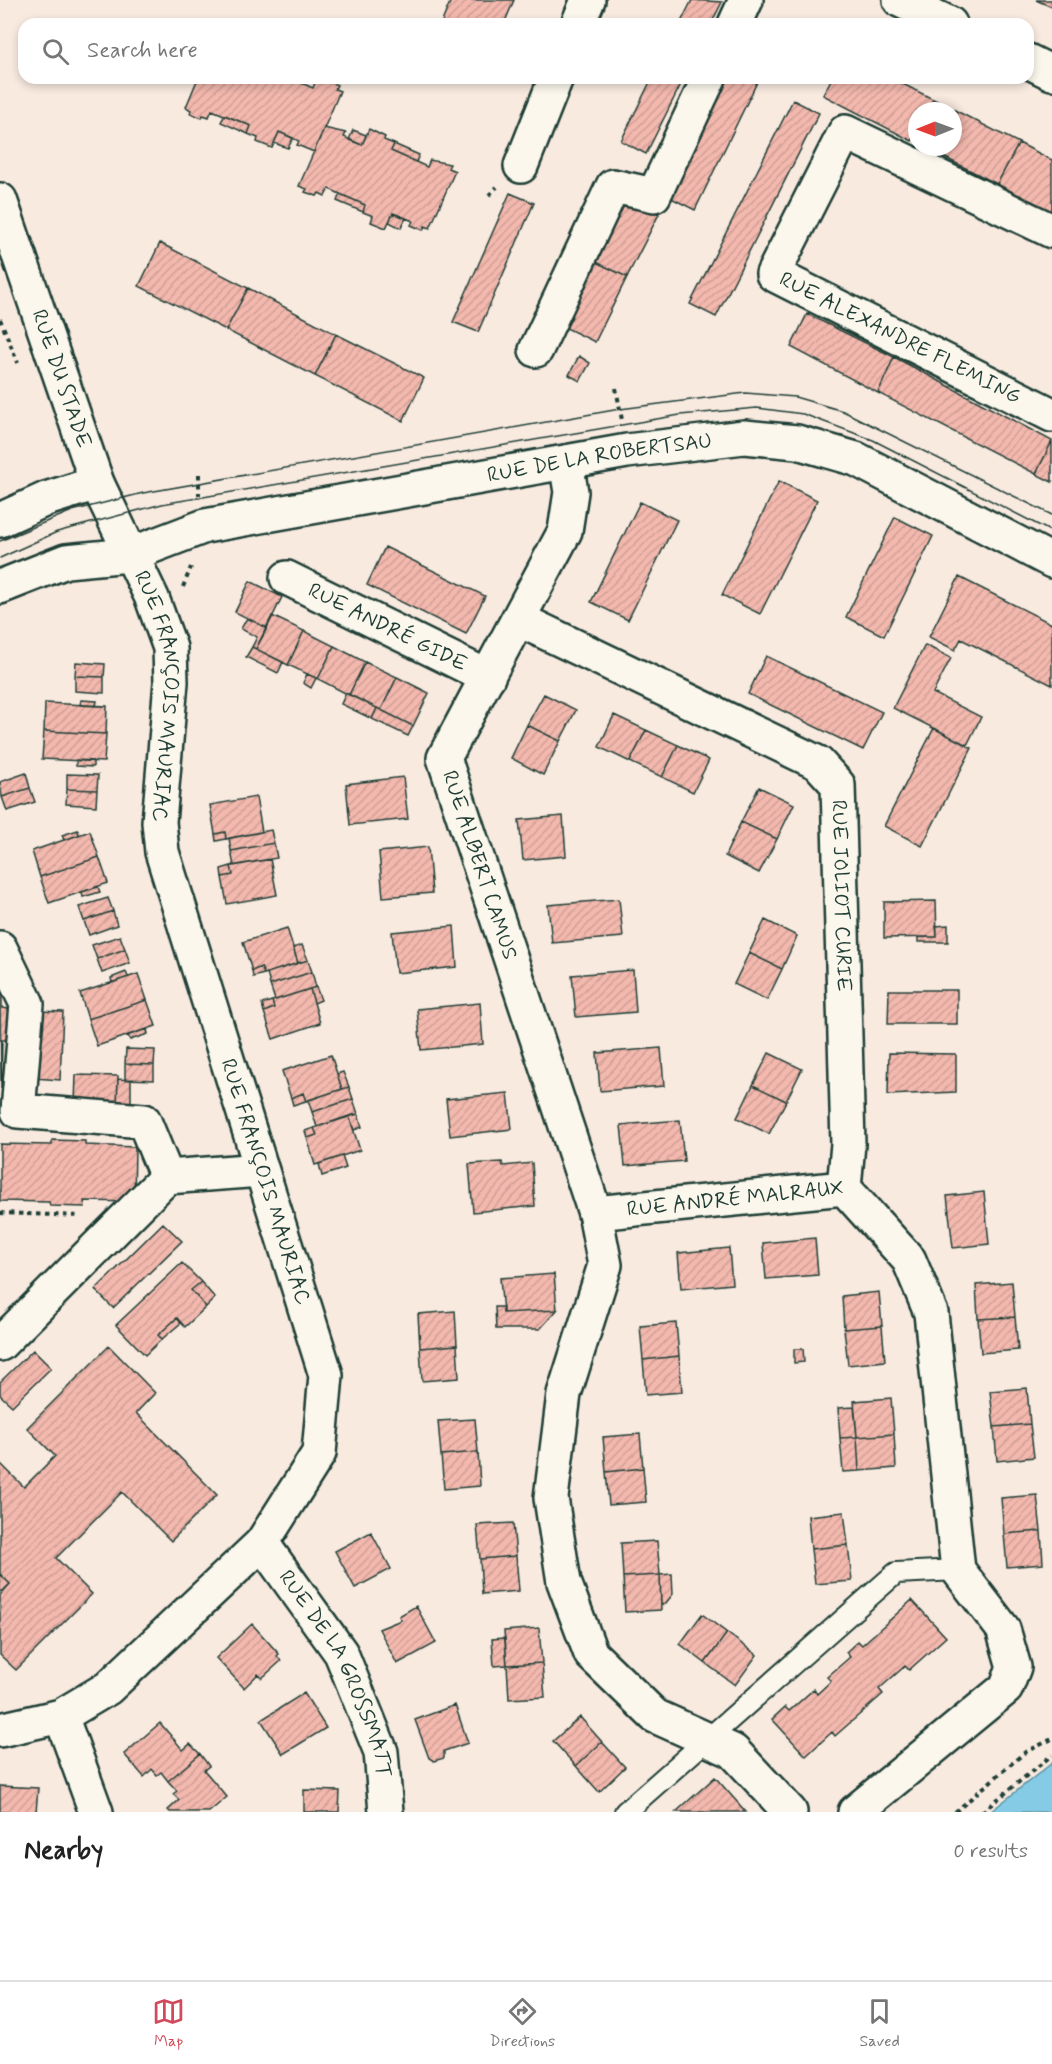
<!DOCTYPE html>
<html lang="en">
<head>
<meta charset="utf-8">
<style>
	:root { --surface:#fff; --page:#f2f2f2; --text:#222; --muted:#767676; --line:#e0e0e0; --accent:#d1495b }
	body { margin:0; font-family:Mynerve,sans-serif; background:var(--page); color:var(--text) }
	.compass { position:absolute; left:908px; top:102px; width:54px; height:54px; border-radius:50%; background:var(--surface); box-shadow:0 3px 9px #0003; rotate:269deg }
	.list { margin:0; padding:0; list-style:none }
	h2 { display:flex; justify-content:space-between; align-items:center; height:78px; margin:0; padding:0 24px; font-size:26px }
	h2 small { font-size:20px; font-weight:400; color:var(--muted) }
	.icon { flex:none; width:33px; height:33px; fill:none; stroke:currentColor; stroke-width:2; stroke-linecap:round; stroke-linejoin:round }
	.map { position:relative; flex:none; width:1052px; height:1812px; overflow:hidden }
	.search { position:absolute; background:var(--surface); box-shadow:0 3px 9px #0003; left:18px; right:18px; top:18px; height:66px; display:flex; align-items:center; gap:15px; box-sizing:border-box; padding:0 21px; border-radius:18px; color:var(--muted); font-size:22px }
	.sheet { height:168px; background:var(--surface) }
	nav { display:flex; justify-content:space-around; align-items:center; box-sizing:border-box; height:84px; border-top:2px solid var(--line); background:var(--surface); font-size:16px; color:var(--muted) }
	nav a { display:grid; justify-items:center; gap:3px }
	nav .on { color:var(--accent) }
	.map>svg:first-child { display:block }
	.water { fill:#85cbe6; stroke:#5c929f; stroke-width:1.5 }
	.building { fill:url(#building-hatch); stroke:#1f3d34; stroke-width:1.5 }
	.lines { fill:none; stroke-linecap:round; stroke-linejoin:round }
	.service-casing { stroke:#1f3d34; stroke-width:24 }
	.minor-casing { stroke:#1f3d34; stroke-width:38 }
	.path { stroke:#1f3d34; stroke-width:4; stroke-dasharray:4.5 4.5; stroke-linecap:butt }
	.service { stroke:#fbf7ec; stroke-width:20 }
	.minor { stroke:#fbf7ec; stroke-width:33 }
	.tram { stroke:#1f3d34; stroke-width:1.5 }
	.labels { text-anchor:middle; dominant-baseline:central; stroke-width:6; stroke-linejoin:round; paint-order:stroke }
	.street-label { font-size:21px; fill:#1f3d34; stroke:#fbf7ec }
</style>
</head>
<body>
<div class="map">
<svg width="1052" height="1812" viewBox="0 0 1052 1812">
	<defs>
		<pattern id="building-hatch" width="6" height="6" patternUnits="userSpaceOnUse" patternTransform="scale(1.5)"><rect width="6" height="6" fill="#f3b8ae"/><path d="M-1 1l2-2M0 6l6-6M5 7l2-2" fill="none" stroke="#d09f96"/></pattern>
	</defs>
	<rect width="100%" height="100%" fill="#f9eae0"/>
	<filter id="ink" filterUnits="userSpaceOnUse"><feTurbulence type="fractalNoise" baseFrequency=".0167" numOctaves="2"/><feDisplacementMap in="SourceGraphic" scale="12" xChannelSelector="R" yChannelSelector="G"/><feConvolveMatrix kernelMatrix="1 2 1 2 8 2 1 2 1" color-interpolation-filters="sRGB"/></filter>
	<g filter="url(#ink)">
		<path class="water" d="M1052,1763v49h-62z"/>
		<path class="building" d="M451,0h63l-10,24h-63z
			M692,0l30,2 -11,22h-31z
			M1036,0h16v7z
			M198,78h92l23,10 3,-8 7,3 2,-3 12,5 -2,4 5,2 -26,61 -17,-7 2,-4 -20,-9 -7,16 -15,-6 1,-4 -10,-4 3,-8 -39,-16 -3,7 -6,-2 -1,3 -12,-5 1,-3 -5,-3z
			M290,78h14l-2,5z
			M652,78h32l-38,76 -25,-13z
			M727,78h32l-64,132 -26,-13z
			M832,78h59l42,21 -6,12h-10v20l-5,10 -89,-46z
			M933,99l86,44 -22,41 -73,-37h29v-36h-26z
			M793,100l26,13 -103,204 -26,-13z
			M225,115l26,11 -3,8 -27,-12z
			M324,128l22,5 -2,4 18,8 7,-16 16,8 -1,3 10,4 -3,7 36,16 3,-7 20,4 -2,4 7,3 -25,57 -5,-2 -2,4 -12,-5 2,-4 -20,-8 -7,15 -15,-6 2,-6 -10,-4 2,-7 -36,-16 -4,7 -6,-3 -2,3 -12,-4 2,-3 -8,-3z
			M353,130l13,5 -4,10 -13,-5z
			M279,132l14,6 -5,10 -14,-5z
			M1019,143l33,17v52l-55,-28z
			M394,144l25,11 -3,7 -25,-11z
			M510,193l24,10 -56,129 -25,-10z
			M340,194l25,11 -2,7 -26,-11z
			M626,198l33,16 -32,63 -33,-16z
			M393,213l13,5 -5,10 -12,-6z
			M160,243l88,45 -22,42 -87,-44z
			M594,261l33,16 -32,65 -33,-16z
			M248,288l88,46 -21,42 -89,-46z
			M807,314l87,43 -16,36 -87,-46z
			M336,334l88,44 -21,43 -88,-45z
			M579,356l11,7 -10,18 -11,-6z
			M894,357l158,84 -16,33 -158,-81z
			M1052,441v41l-16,-8z
			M779,481l38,19 -57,114 -38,-19z
			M640,502l37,18 -49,100 -37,-18z
			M895,517l38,19 -49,100 -38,-19z
			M385,547l100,49 -19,38 -99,-49z
			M959,577l93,47v61l-91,-46 -6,11 -26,-13z
			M250,581l32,16 -15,31 -32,-16z
			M272,616l32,15 -16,34 -32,-16z
			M247,618l20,10 -11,21 -4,-2 5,-10 -16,-8z
			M304,631l30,15 -16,33 -30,-14z
			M925,645l26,13 -18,35 48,24 -14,28 -74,-37z
			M334,646l31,16 -16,33 -31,-16z
			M252,647l31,15 -5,11 -32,-16z
			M766,656l116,56 -19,38 -115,-56z
			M76,662l29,2 -1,13 -29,-1z
			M365,662l32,15 -16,33 -32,-15z
			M307,674l9,4 -5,10 -8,-5z
			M75,676l29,1v16l-29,-2z
			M397,677l32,16 -16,33 -32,-16z
			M346,693l31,15 -5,11 -31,-15z
			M544,694l32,16 -16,31 -33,-16z
			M81,700l16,1 -1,5 -16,-1z
			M45,703l62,3 -1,28 -62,-3z
			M377,708l36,18 -5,10 -36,-17z
			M614,715l32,15 -16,32 -31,-15z
			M527,725l33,16 -17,34 -32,-17z
			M934,728l38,20 -50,98 -38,-20z
			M646,730l32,15 -16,32 -32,-15z
			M44,731l62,3 -2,28 -62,-3z
			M678,745l31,15 -16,32 -31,-15z
			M76,760l17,1v6l-17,-1z
			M26,773l4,15 -28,9 -2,-15z
			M67,774l31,1 -1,15 -30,-1z
			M403,777l5,42 -58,6 -4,-41z
			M759,787l35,17 -17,35 -36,-17z
			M30,788l5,14 -28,9 -5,-14z
			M67,789l30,1 -1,16 -30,-2z
			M256,797l6,35 -36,7 -1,-7 -10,2 -5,-29z
			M563,816l3,40 -43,4 -4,-40z
			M741,822l36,17 -18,34 -34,-17z
			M78,830l1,5 -15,5 -2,-5z
			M271,830l3,13 -43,8 -2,-13z
			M90,831l9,26 -59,20 -8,-26z
			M225,832l1,7 -10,2 -1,-7z
			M274,843l3,15 -43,8 -3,-15z
			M428,847l4,46 -49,4 -4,-45z
			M99,857l9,26 -59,20 -9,-26z
			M270,859l7,36 -50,9 -5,-27 11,-2 -2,-9z
			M231,866l2,9 -11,2 -1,-8z
			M98,887l2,5 -17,5 -1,-5z
			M108,898l5,13 -29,10 -5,-14z
			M619,899l4,38 -71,6 -4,-38z
			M936,901l1,36 -53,1v-36z
			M113,911l4,14 -28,10 -5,-14z
			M765,920l32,16 -15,33 -33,-16z
			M948,925v17h-30v-5h19l-1,-11z
			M454,926l3,41 -61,6 -4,-41z
			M287,928l11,35 -34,11 -3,-7 -9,4 -9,-29z
			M120,936l5,13 -28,10 -5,-14z
			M302,945l6,15 -10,3 -5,-15z
			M125,949l5,14 -28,10 -5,-14z
			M749,953l33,16 -15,31 -33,-16z
			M308,960l4,12 -42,13 -3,-12z
			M261,967l3,7 -11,3 -1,-6z
			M633,970l3,42 -60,5 -4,-42z
			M126,972l2,5 -16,6 -1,-5z
			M312,972l4,15 -41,13 -5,-15z
			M138,974l9,26 -59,19 -8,-26z
			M316,987l5,13 -7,3 -4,-14z
			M310,989l10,34 -47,16 -9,-27 10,-4 -2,-7z
			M889,990h68v34h-69z
			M0,993h2v15l7,1 -1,31h-6l-1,49z
			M147,1000l9,26 -59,20 -9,-27z
			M272,1001l2,7 -10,4 -2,-8z
			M480,1003l3,41 -62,6 -4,-41z
			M38,1011l25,1 -3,68 -25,-2z
			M147,1029l1,5 -18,6 -2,-5z
			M661,1048l3,38 -64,5 -3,-38z
			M126,1049l29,1 -1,15 -29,-1z
			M769,1053l33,16 -16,32 -33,-16z
			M889,1053l67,1v38l-68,3z
			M331,1055l11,34 -36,12 -3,-8 -12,5 -9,-27z
			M125,1064l29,1v15l-29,-1z
			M343,1072l6,15 -7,2 -5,-15z
			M76,1075l42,1 -1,28 -42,-1z
			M118,1079l13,1v24h-14z
			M753,1085l33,16 -17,33 -32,-16z
			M349,1087l4,12 -41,13 -4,-12z
			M303,1093l3,8 -13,4 -2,-7z
			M508,1093l4,36 -62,7 -4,-37z
			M353,1099l5,15 -41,13 -5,-15z
			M358,1114l4,13 -8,3 -5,-14z
			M349,1116l11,34 -45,15 -8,-27 10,-3 -3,-7z
			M680,1120l4,41 -59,5 -4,-41z
			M314,1128l3,7 -10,3 -2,-7z
			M52,1140l33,1v4l50,2 -1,55 -50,-1 1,6 -35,-1 -1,-4 -49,-1v-57l52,1z
			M342,1156l4,12 -24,8 -3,-12z
			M502,1162l1,4 29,-3 3,43 -62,6 -4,-48z
			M984,1192l5,52 -36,4 -6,-52z
			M163,1223l19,18 -69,67 -18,-18z
			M815,1238l3,37 -52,4 -3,-36z
			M729,1248l3,36 -51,5 -3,-36z
			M182,1263l19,19 -10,8 15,17 -21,20 -8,-9 -19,17 4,4 -17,16 -29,-30z
			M554,1274l3,36 -54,3 -3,-35z
			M201,1282l14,16 -9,9 -15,-17z
			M1012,1282l3,35 -37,2 -2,-34z
			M879,1292l3,34 -38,3 -2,-33z
			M495,1307h8v6l54,-3 -17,19h-44z
			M455,1311l2,34 -37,3 -2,-34z
			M1015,1317l3,33 -37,3 -3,-34z
			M177,1318l4,5 -19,16 -4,-4z
			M676,1323l3,33 -36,4 -3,-34z
			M882,1326l3,35 -37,4 -4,-36z
			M457,1345l2,33 -37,3 -2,-33z
			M109,1346l46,47 -19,20 81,82 -46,46 -49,-49 -66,66 36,36 -76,76 -16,-15v-60l10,-11 -10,-10v-111l24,24 31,-31 -28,-28z
			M794,1349h9l1,13 -10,1z
			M33,1350l18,18 -39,38 -12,-11v-13z
			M679,1356l3,36 -36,3 -3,-35z
			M1027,1388l3,36 -36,3 -4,-36z
			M891,1398l3,36 -37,3 -3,-36z
			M854,1407l3,30 -17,1 -2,-30z
			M475,1419l3,33 -37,3 -3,-34z
			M1030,1424l4,33 -37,4 -3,-34z
			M640,1434l3,34 -37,4 -3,-35z
			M894,1434l2,34 -37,3 -2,-34z
			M857,1437l2,34 -16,1 -3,-34z
			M478,1452l2,34 -36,3 -3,-34z
			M643,1468l3,34 -37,3 -3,-33z
			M1037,1495l4,36 -37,3 -3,-36z
			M844,1512l4,33 -37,4 -3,-33z
			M513,1523l3,33 -36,3 -3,-34z
			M1041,1531l2,33 -36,3 -3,-33z
			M371,1532l20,37 -36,19 -20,-37z
			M657,1541l3,34 -37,2 -2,-34z
			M848,1545l4,36 -37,3 -4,-35z
			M516,1556l3,35 -37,3 -2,-35z
			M0,1574l10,10 -8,8 -2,-2z
			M672,1574l1,20 -8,10 -4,1 -1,-30z
			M660,1575l1,35 -36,2 -2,-35z
			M912,1600l34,37 -37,33 -4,-4 -26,23 4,5 -48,42 -3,-4 -26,24 -34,-37 13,-12 4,4 25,-22 3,5 14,-13 -4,-4 23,-20 -4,-5 12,-11 4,4z
			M416,1606l20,37 -39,21 -18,-35 22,-9 -2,-4z
			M702,1614l25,19 -22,30 -25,-19z
			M252,1624l27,30 -2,2 4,5 -19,17 -4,-4 -14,14 -28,-30z
			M539,1628l3,35 -35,2 -3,-34z
			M727,1633l30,22 -22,30 -30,-22z
			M505,1638l2,27 -13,1 -2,-27z
			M542,1663l3,34 -36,2 -2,-34z
			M304,1693l22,35 -43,26 -22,-34z
			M455,1705l13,38 -24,8v7l-10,3 -5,-3 -14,-38z
			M580,1717l22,25 -26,24 -23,-25z
			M160,1723l23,27 7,-6 10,10 -32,27 -7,-9 -4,3 -5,-6 -8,8 -20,-23z
			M602,1742l23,25 -26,25 -23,-26z
			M200,1754l9,12 -5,4 23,27 -18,15h-39l-2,-2 11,-10 -6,-6 4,-3 -9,-10z
			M715,1777l31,35h-70z
			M0,1786l38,2 -2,24h-36z
			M304,1790l36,1 -1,21h-35z"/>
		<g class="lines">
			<g class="service-casing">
				<path id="service" d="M625,1812l271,-239 62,-3"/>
			</g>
			<g class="minor-casing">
				<g id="minor">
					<path d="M900,0l50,24"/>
					<path d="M578,24l10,-24"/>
					<path d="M735,24l11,-24"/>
					<path d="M1028,61l24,12"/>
					<path d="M521,166l35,-88"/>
					<path id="s1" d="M0,200l97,283 55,115 18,50 1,34 -12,140 3,30 164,523 -7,78 -57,90 -154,145 -47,28 -61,14"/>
					<path id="s2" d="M1052,231l-207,-99 -72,142 279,141"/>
					<path d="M536,350l77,-164 41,9 55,-117"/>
					<path id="s3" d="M566,462l5,30 -6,39 -121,227 151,455"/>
					<path d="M0,520l46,-21 51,-16"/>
					<path id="s4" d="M287,578l201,99"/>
					<path id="s5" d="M0,587l66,-26 63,-6 76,-29 422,-75 117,-14 53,5 59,17 196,102"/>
					<path id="s6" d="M520,620l298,143 20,22 10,359 -4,44"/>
					<path d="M0,948l27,56 -9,107 126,10 23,56"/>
					<path d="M0,1344l167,-167 94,-7"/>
					<path id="s7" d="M262,1543l79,110 40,99 5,60"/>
					<path d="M61,1716l35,96"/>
					<path id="s8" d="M790,1812l-57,-61 -78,-35 -64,-62 -27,-72 -13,-84 13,-104 41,-129 -10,-52 249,-25 65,72 22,53 27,257 45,59 11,38 -8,21 -151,124"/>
				</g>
			</g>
			<path class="path" d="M489,195l8,-8
				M0,319l18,44
				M616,388l6,32
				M199,474v21
				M183,587l8,-20
				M0,1213l80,3
				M955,1812l69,-59 28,-14
				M982,1812l70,-57"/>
			<use href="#service" class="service"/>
			<use href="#minor" class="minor"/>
			<path class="tram" d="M0,541l72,-30 71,-18 477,-84 125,-16 50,4 48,14 209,104
				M0,558l57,-26 105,-28 518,-89 77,-7 46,6 70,26 179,92"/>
		</g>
	</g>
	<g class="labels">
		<g class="street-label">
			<text stroke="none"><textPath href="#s2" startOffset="531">RUE ALEXANDRE FLEMING</textPath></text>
			<text stroke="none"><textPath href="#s1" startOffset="189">RUE DU STADE</textPath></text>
			<text stroke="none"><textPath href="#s5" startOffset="616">RUE DE LA ROBERTSAU</textPath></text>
			<text stroke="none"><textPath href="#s4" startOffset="112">RUE ANDRÉ GIDE</textPath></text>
			<text stroke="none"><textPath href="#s1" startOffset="526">RUE FRANÇOIS MAURIAC</textPath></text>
			<text stroke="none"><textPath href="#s3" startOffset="440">RUE ALBERT CAMUS</textPath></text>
			<text stroke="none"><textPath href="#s6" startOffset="471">RUE JOLIOT CURIE</textPath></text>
			<text stroke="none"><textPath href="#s1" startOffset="1030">RUE FRANÇOIS MAURIAC</textPath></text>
			<text stroke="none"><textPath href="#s8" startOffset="854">RUE ANDRÉ MALRAUX</textPath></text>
			<text stroke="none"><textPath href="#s7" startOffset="152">RUE DE LA GROSSMATT</textPath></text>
		</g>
	</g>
</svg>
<svg class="compass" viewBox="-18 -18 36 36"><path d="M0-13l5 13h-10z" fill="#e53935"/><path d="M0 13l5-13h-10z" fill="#767676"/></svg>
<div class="search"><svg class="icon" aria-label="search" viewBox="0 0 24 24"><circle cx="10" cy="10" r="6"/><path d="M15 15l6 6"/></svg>Search here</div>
</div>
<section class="sheet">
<h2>Nearby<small>0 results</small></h2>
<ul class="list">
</ul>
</section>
<nav>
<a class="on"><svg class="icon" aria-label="map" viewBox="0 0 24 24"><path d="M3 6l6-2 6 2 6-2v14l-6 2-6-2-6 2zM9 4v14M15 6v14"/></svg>Map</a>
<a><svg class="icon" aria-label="directions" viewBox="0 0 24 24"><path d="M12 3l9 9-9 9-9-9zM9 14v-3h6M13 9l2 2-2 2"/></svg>Directions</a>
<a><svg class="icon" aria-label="saved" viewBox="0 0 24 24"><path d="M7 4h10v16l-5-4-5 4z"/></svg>Saved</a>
</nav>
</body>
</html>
